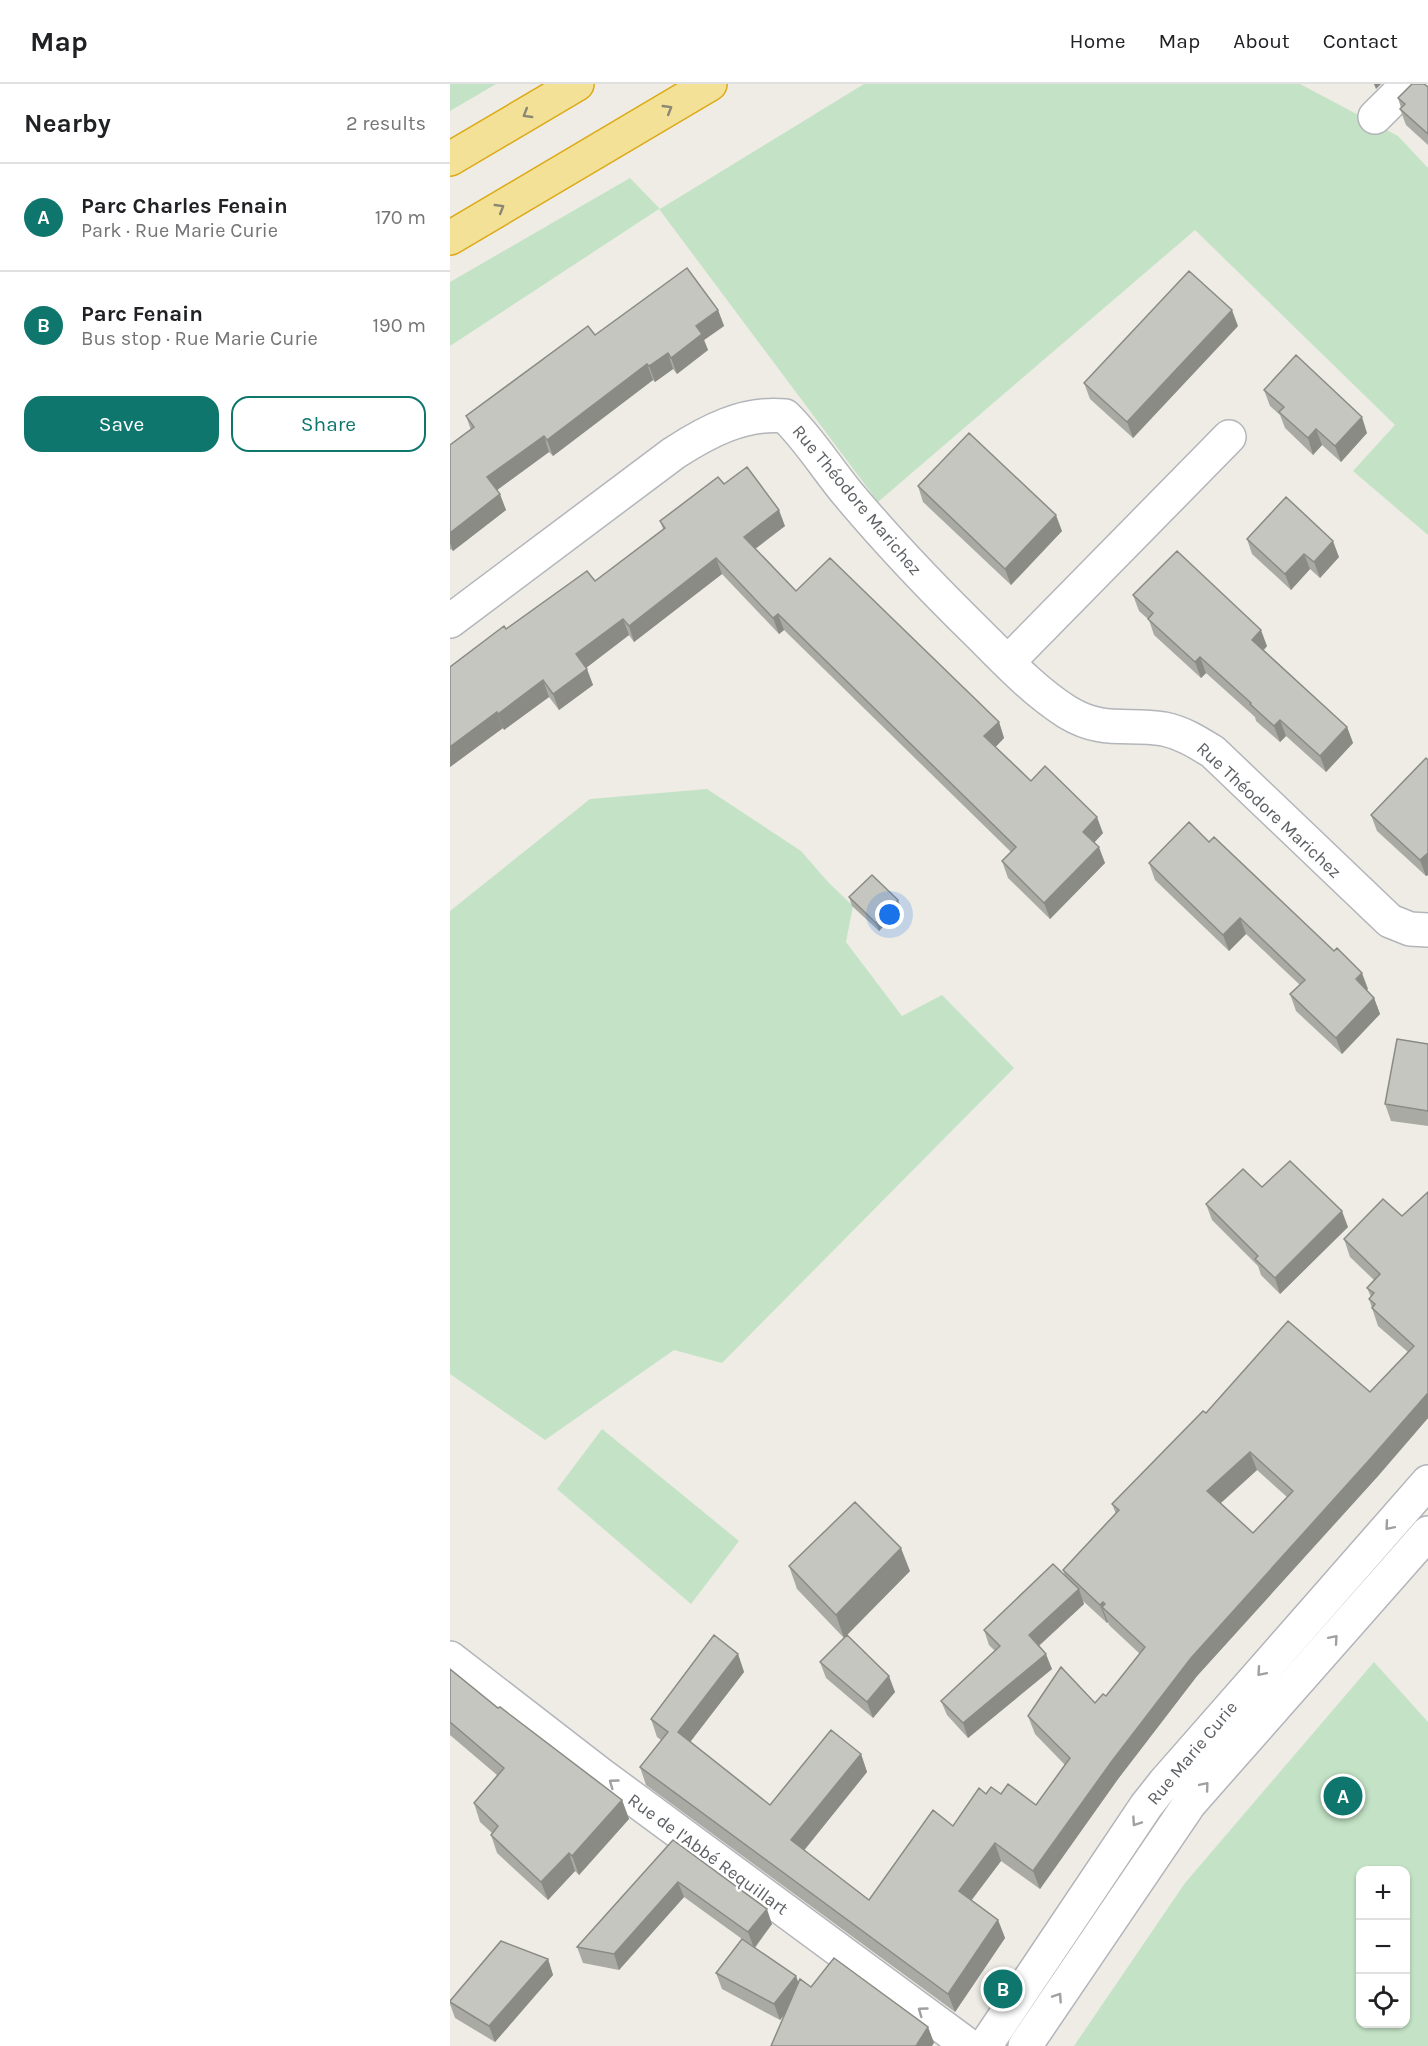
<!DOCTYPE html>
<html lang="en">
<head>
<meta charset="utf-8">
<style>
	:root { --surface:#fff; --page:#f2f2f2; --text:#202124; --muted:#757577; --line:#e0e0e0; --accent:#0f766e }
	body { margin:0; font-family:Karla,sans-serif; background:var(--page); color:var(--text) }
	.controls { position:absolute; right:18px; bottom:18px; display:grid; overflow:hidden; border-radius:12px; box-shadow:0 2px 4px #0004 }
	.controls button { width:54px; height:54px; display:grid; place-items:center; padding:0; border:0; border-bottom:2px solid var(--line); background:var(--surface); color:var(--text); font:30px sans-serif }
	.you { position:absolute; left:440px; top:831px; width:21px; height:21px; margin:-15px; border:4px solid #fff; border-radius:50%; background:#1a73e8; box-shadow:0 0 0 9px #1a73e833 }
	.badge { display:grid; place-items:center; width:39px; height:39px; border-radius:50%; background:var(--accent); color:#fff; font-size:20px; font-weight:700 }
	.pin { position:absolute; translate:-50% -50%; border:3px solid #fff; box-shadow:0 2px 6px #0006 }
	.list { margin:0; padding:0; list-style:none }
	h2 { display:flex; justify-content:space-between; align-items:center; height:78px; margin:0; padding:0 24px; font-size:26px }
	h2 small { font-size:20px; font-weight:400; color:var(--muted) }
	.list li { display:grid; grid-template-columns:39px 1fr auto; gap:18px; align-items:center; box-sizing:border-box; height:108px; padding:0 24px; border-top:2px solid var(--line) }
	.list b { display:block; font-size:22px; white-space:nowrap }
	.list p { margin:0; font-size:20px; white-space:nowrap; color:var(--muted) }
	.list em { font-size:20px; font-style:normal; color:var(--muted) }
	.actions { display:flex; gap:12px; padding:18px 24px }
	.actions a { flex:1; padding:14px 0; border:2px solid var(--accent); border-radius:18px; text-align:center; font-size:21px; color:var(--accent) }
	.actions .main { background:var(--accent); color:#fff }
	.icon { flex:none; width:33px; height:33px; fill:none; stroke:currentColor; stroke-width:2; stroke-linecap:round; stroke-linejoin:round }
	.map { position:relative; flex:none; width:978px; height:1962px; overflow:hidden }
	header { display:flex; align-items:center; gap:36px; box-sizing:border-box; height:84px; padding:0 30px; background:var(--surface); border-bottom:2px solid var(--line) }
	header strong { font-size:28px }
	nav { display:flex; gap:33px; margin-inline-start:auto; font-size:21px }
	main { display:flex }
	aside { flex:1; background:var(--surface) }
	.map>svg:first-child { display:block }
	.green { fill:#c4e3c6; fill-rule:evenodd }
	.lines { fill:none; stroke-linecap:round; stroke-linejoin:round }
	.street-casing { stroke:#b2b5b9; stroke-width:36 }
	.secondary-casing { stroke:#b2b4b9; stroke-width:36 }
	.highway-casing { stroke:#ddaa16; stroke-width:36 }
	.street { stroke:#fff; stroke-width:33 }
	.secondary { stroke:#fff; stroke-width:33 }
	.highway { stroke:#f3e198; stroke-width:33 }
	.wall { fill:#aaaaa5; fill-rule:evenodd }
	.shaded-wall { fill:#8b8b86 }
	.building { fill:#c6c6c0; stroke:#8b8b86; stroke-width:1.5; fill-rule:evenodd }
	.oneway { stroke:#8a8774 }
	.oneway2 { stroke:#9ea0a2 }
	.labels { text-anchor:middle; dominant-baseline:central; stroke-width:5; stroke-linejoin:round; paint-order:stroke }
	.street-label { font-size:18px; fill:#5d6064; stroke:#fff }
</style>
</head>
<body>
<header>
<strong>Map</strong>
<nav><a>Home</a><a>Map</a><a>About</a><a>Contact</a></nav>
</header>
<main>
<aside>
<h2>Nearby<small>2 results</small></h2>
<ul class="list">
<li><span class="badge">A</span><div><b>Parc Charles Fenain</b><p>Park · Rue Marie Curie</p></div><em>170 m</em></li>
<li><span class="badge">B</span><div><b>Parc Fenain</b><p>Bus stop · Rue Marie Curie</p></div><em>190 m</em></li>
</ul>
<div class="actions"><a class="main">Save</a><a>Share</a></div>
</aside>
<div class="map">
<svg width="978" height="1962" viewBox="0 0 978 1962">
	<rect width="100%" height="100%" fill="#eeece5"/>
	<path class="green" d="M0,0h46l-46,27z
		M414,0h436l98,52 30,32v367l-75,-64 42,-46 -200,-195 -317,272 -219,-293 -209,137v-64l180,-104 30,31z
		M257,705l94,62 27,31 25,24 -7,36 56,74 40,-21 72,73 -292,295 -48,-13 -129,90 -95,-66v-463l140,-112z
		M152,1345l137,112 -48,63 -134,-115z
		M924,1578l54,60v324h-354l111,-163zM910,1786h46v154h-46z"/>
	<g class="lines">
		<g class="street-casing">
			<path id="street" d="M925,33l33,-33
				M0,537l224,-168c34,-22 70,-41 111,-37 24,23 42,53 63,78 41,49 85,95 131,140 27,27 55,57 88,78 36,22 60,11 97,17 19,4 33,13 49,23l177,169 20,8 18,1
				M558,578l221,-225
				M0,1574l150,116 369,272"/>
		</g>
		<g class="secondary-casing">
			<path id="secondary" d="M535,1962l161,-240 19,-24 263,-300
				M575,1962l165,-243 238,-270"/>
		</g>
		<g class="highway-casing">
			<path id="highway" d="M0,75l127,-75
				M0,154l260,-154"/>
		</g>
		<use href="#street" class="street"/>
		<use href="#secondary" class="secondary"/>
		<use href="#highway" class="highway"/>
	</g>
	<path class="wall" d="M978,3v58l-22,-20 -6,-16 1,-1 -3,-10z
		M268,226l6,16 -20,14 4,10 -31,24 -4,-5 -18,13 -2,-2 -100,76 -4,-4 -52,38 9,20 -53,41 -2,-2 -1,1v-105l21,-15 -5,-14 129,-81z
		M788,242l-105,112 -43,-39 -6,-16z
		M814,306l103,43 -26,29 -19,-17 -9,10 -28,-27 -5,-13 -10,-9z
		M274,400l61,42 -30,22 41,43 203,131 5,16 -9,9 36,34 72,52 -9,10 11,20 -55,56 -42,-41 -6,-17 9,-9 -227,-222 -5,4 -57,-60 -88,68 -5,-7 -43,33 7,17 -34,25 -10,-13 -45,33 -1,-2 -53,39v-100l56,-38 89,-48 68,-52 -3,-8z
		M468,402l144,45 -51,54 -88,-83z
		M797,455l92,18 -19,21 -10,-9 -19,21 -39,-36z
		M683,511l134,51 -3,4 83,77 6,16 -27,29 -40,-36 -6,6 -24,-21 -1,-4 -49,-44 -5,5 -47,-43 -5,-15 -10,-9z
		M978,676v115l-2,1 -49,-45 -6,-16z
		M759,758l159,147 -2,1 8,8 6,16 -38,40 -46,-43 -6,-17 10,-9 -54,-51 -17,17 -74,-71 -6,-17z
		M399,813l49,3 3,8 -22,23 -27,-25z
		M978,960v82l-37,-5 -6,-17z
		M978,1108v226l-50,58 -181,200 -79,103 -78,110 -39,-28 -30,39 27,20 7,18 -50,74 -309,-227 -6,-18 21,-27 -4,-3 -6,-18 87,-65 6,18 -54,70 80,63 91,-51 6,18 -63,78 65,50 84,-74 33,-32h15l35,11 29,-40 -30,-31 -7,-18 67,-13 11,-7 34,-42 -31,-29 -1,-3 -1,1 -24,-22 1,3 -45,42 13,23 -84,69 -21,-23 -6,-14 54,-50 -6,-6 -5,-15 81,-54 -2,-6 53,-56 -4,-10 94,-91 164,-21 38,-40 -30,-26 -9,-27 2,-2 -4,-9 7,-8 -24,-23 -6,-18 58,-23zM807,1386l30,27 -34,36 -32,-30z
		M756,1120l142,23 -68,67 -19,-19 -3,-9 -46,-46z
		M339,1482l121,5 -63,64 48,57 -22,26 -47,-40 -6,-16 24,-24 -47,-49z
		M0,1585l48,39 124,92 7,19 -50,56 -4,-4 -27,29 -51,-47 -6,-18 1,-2 -12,-11 -6,-19 23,-28 -47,-40z
		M223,1756l99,84 -17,24 41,28 2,7 130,44 6,16 -150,-28 -4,5 -58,-31 -6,-16 26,-34 -58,-42 -65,73 -36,-7 -6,-16z
		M98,1875l5,16 -58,67 -40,-24 -5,-14v-3z"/>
	<path class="shaded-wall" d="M924,0h7l-5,5z
		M268,226l6,16 -20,14 4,10 -31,24 -6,-16 25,-32z
		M782,226l6,16 -105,112 -6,-16z
		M218,269l5,16 -18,13 -6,-16z
		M197,280l6,16 -100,76 -6,-16z
		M912,333l5,16 -26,29 -6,-16z
		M866,345l6,16 -9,10 -5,-17z
		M94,352l5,16 -56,41 -6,-16z
		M50,410l6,16 -53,41 -3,-8v-10z
		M329,426l6,16 -35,27 -6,-16z
		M606,431l6,16 -51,54 -6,-16z
		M883,457l6,16 -19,21 -6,-16z
		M854,470l6,15 -19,21 -6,-16z
		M266,474l6,16 -88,68 -5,-16z
		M328,530l6,16 -5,4 -6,-16z
		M173,535l6,16 -47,36 -6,-17z
		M811,546l6,16 -9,10 -6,-16z
		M750,573l6,16 -5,5 -6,-16z
		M137,585l6,16 -34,25 -6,-16z
		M93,596l6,17 -45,33 -6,-16z
		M47,628l6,16 -53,39v-20z
		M830,636l6,16 -6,6 -6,-16z
		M549,638l5,16 -14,15 -6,-17z
		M897,643l6,16 -27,29 -6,-16z
		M647,733l6,16 -14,15 -6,-16z
		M649,763l6,16 -55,56 -6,-16z
		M978,769v22l-2,1 -6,-16z
		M448,816l3,8 -22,23 -3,-8z
		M790,834l6,16 -17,17 -6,-16z
		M912,889l6,16 -7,6 -5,-16z
		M924,914l6,16 -38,40 -6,-16z
		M892,1127l6,16 -68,67 -5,-16z
		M978,1309v25l-50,58 -181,200 -79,103 -78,110 -7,-18 79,-110 79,-103z
		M800,1368l7,18 -43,39 -7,-18z
		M451,1464l9,23 -66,67 -8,-23z
		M629,1505l5,15 -50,46 -5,-15z
		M653,1518l3,8 -4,-3 6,15 -1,1 -7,-18z
		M288,1570l6,18 -60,78 -6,-18z
		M596,1570l6,15 -84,69 -5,-15z
		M439,1592l6,16 -22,26 -6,-16z
		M411,1670l6,18 -69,86 -7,-18z
		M172,1716l7,19 -50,56 -7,-19z
		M545,1759l6,18 -36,48 -6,-18z
		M119,1769l6,18 -27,29 -7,-18z
		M228,1798l6,15 -65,73 -5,-16z
		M317,1825l5,15 -18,24 -6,-16z
		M548,1836l7,18 -50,74 -7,-18z
		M98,1875l5,16 -58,67 -6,-16z
		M346,1892l6,16 -22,28 -6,-16z
		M478,1943l6,16 -2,3h-16z"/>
	<path class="building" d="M962,0h12l4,3v47l-28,-25 5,-5 -7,-6z
		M237,184l31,42 -22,16 6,8 -31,24 -3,-5 -19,13 -2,-2 -100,76 -3,-4 -57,41 13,17 -50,39v-88l24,-18 -8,-11 122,-90 7,9z
		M739,187l43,39 -105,112 -43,-39z
		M846,271l66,62 -27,29 -19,-17 -8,9 -29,-26 5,-5 -20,-17z
		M519,349l87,82 -51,54 -87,-83z
		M297,383l32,43 -35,27 52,54 34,-33 169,164 -15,14 47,45 14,-15 52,51 -14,15 16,15 -55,56 -42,-42 14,-14 -238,-233 -5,4 -57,-60 -87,68 -6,-7 -47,35 11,15 -34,25 -10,-14 -45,34 -1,-2 -47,35v-80l54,-41 2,3 81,-58 8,10 70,-53 -5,-7 58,-44 6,7z
		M836,413l47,44 -19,21 -10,-8 -19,20 -38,-35z
		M727,467l84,79 -9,10 95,87 -27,29 -40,-36 -6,6 -24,-22 1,-1 -51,-46 -5,5 -47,-43 5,-6 -20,-18z
		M976,674l2,2v93l-8,7 -49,-45z
		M739,738l20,20 5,-5 120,114 3,-3 25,25 -6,6 18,19 -38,40 -46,-44 15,-14 -65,-62 -17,17 -74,-72z
		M422,791l26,25 -22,23 -27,-26z
		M947,955l31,5v67l-43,-7z
		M840,1077l52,50 -67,67 -20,-19 3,-3 -52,-52 37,-35 19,18z
		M978,1108v201l-57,65 -180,200 -79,103 -79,110 -38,-28 -36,48 39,29 -50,74 -308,-227 28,-35 -17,-13 63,-84 24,19 -60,78 92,73 61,-75 30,24 -70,86 78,60 64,-90 20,16 26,-38 7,6 5,-7 10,7 7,-10 28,21 34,-47 -42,-42 33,-49 34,36 8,-9 3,2 39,-49 -43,-40 3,-3 -2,-2 -3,3 -37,-35 56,-60 -7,-6 91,-93 3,2 82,-92 82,71 44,-46 -42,-38 3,-4 -6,-5 5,-6 -7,-5 13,-14 -36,-35 39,-40 19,17zM800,1368l43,39 -40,42 -46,-42z
		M405,1418l46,46 -65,67 -47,-49z
		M603,1480l26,25 -50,46 17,19 -83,69 -22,-22 59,-55 -16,-16z
		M397,1551l42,41 -22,26 -47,-40z
		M0,1585l48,39 2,-1 122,93 -50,56 -3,-3 -28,29 -50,-47 7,-9 -24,-23 30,-35 -54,-46z
		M223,1756l94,69 -19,23 -70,-50 -64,72 -37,-7z
		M292,1855l54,37 -22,28 -58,-31z
		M51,1857l47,18 -59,67 -39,-24v-1z
		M384,1874l94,69 -12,19h-145l29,-67 11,8z"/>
	<defs><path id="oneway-chevron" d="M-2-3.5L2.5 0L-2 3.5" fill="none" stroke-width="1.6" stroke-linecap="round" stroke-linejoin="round" transform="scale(1.5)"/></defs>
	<g class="oneway">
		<use href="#oneway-chevron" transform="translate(218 25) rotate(-31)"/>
		<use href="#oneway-chevron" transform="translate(77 30) rotate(149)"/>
		<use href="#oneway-chevron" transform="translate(50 124) rotate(-31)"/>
	</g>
	<g class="oneway2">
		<use href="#oneway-chevron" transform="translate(939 1442) rotate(131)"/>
		<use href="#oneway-chevron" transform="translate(884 1555) rotate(-49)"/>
		<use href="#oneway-chevron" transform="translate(811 1588) rotate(131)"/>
		<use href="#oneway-chevron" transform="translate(163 1699) rotate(-144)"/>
		<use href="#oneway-chevron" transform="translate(755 1702) rotate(-50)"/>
		<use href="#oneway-chevron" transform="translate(686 1738) rotate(124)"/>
		<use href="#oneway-chevron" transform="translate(608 1913) rotate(-56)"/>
		<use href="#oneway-chevron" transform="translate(472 1927) rotate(-144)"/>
	</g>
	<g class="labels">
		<g class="street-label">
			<text transform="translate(407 416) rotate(50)">Rue Théodore Marichez</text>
			<text transform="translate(819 726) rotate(43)">Rue Théodore Marichez</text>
			<text transform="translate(742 1669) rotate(-50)">Rue Marie Curie</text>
			<text transform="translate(258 1770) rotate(36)">Rue de l'Abbé Requillart</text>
		</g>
	</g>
</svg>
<div class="controls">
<button>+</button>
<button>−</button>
<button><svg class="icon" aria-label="locate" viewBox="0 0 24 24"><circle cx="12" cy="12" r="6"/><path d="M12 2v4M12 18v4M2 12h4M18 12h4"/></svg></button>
</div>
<div class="you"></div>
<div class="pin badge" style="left:893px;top:1712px">A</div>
<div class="pin badge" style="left:553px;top:1905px">B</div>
</div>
</main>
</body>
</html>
